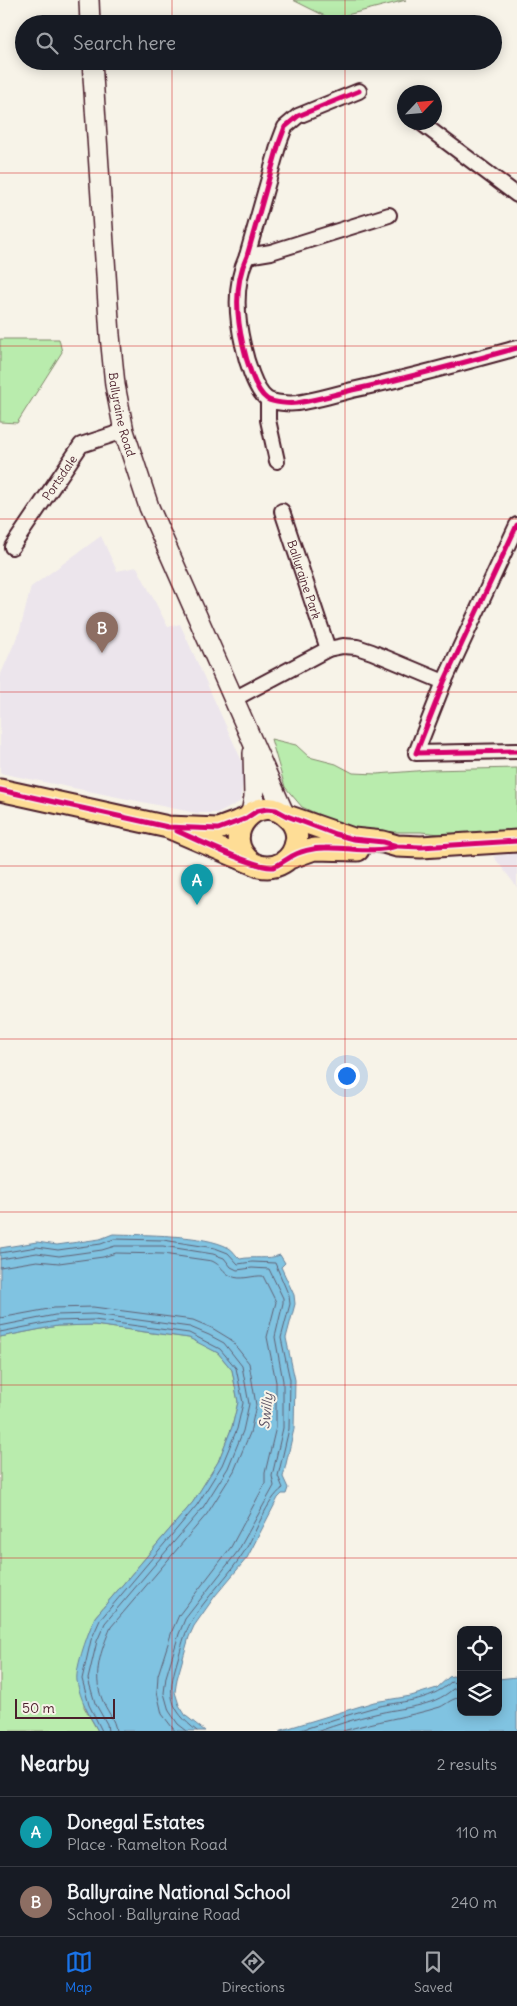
<!DOCTYPE html>
<html lang="en">
<head>
<meta charset="utf-8">
<style>
	:root { --surface:#171b24; --page:#242831; --text:#f1f3f6; --muted:#9ea1a6; --line:#363941; --accent:#1a73e8 }
	body { margin:0; font-family:Delius,sans-serif; background:var(--page); color:var(--text) }
	.controls { position:absolute; right:15px; bottom:15px; display:grid; overflow:hidden; border-radius:10px; box-shadow:0 2px 12px #0003 }
	.controls button { width:45px; height:45px; display:grid; place-items:center; padding:0; border:0; border-bottom:1px solid var(--line); background:var(--surface); color:var(--text); font:25px sans-serif }
	.compass { position:absolute; left:397px; top:85px; width:45px; height:45px; border-radius:50%; background:var(--surface); box-shadow:0 2px 12px #0003; rotate:64deg }
	.scale { position:absolute; left:15px; bottom:12px; width:100px; box-sizing:border-box; padding-left:5px; border:2px solid #4a1f2b; border-top:0; font-size:14px; line-height:18px; white-space:nowrap; color:#4a1f2b; -webkit-text-stroke:4px #f7f3e8; paint-order:stroke }
	.you { position:absolute; left:346px; top:1075px; width:18px; height:18px; margin:-12px; border:4px solid #fff; border-radius:50%; background:#1a73e8; box-shadow:0 0 0 8px #1a73e833 }
	.badge { display:grid; place-items:center; width:32px; height:32px; border-radius:50%; background:var(--accent); color:#fff; font-size:16px; font-weight:700 }
	.pin { position:absolute; translate:-50% -41px; filter:drop-shadow(0 1px 2px #0008) }
	.pin::after { content:''; position:absolute; top:26px; width:18px; height:15px; background:inherit; clip-path:polygon(0 0,100% 0,50% 100%) }
	.list { margin:0; padding:0; list-style:none }
	h2 { display:flex; justify-content:space-between; align-items:center; height:65px; margin:0; padding:0 20px; font-size:21px }
	h2 small { font-size:16px; font-weight:400; color:var(--muted) }
	.list li { display:grid; grid-template-columns:32px 1fr auto; gap:15px; align-items:center; box-sizing:border-box; height:70px; padding:0 20px; border-top:1px solid var(--line) }
	.list b { display:block; font-size:19px; white-space:nowrap }
	.list p { margin:0; font-size:16px; white-space:nowrap; color:var(--muted) }
	.list em { font-size:16px; font-style:normal; color:var(--muted) }
	.icon { flex:none; width:28px; height:28px; fill:none; stroke:currentColor; stroke-width:2; stroke-linecap:round; stroke-linejoin:round }
	.map { position:relative; flex:none; width:517px; height:1731px; overflow:hidden }
	.search { position:absolute; background:var(--surface); box-shadow:0 2px 12px #0003; left:15px; right:15px; top:15px; height:55px; display:flex; align-items:center; gap:12px; box-sizing:border-box; padding:0 18px; border-radius:28px; color:var(--muted); font-size:19px }
	.sheet { height:205px; background:var(--surface) }
	nav { display:flex; justify-content:space-around; align-items:center; box-sizing:border-box; height:70px; border-top:1px solid var(--line); background:var(--surface); font-size:14px; color:var(--muted) }
	nav a { display:grid; justify-items:center; gap:2px }
	nav .on { color:var(--accent) }
	.map>svg:first-child { display:block }
	.built { fill:#ece5ec }
	.green { fill:#b9ecad; stroke:#82866c }
	.water { fill:#80c3e1; stroke:#6a8198 }
	.lines { fill:none; stroke-linecap:round; stroke-linejoin:round }
	.shore { stroke:#606174; stroke-width:1 }
	.street-casing { stroke:#4a1f2b; stroke-width:18 }
	.secondary-casing { stroke:#4a1f2b; stroke-width:22 }
	.primary-casing { stroke:#4a1f2b; stroke-width:25 }
	.street { stroke:#f7f3e8; stroke-width:14 }
	.secondary { stroke:#f7f3e8; stroke-width:19 }
	.primary { stroke:#fedd96; stroke-width:21 }
	.cycleway-casing { stroke:#f7f3e8; stroke-width:8 }
	.cycleway { stroke:#d6006c; stroke-width:5 }
	.grid { fill:none; stroke:#d62828; stroke-width:1; stroke-opacity:0.55 }
	.labels { text-anchor:middle; dominant-baseline:central; stroke-width:4; stroke-linejoin:round; paint-order:stroke }
	.street-label { font-size:12px; fill:#4a1f2b; stroke:#f7f3e8 }
	.water-label { font-size:14px; font-style:italic; fill:#5a5062; stroke:#f7f3e8 }
</style>
</head>
<body>
<div class="map">
<svg width="517" height="1731" viewBox="0 0 517 1731">
	<rect width="100%" height="100%" fill="#f7f3e8"/>
	<filter id="ink" filterUnits="userSpaceOnUse"><feTurbulence type="fractalNoise" baseFrequency=".02" numOctaves="2"/><feDisplacementMap in="SourceGraphic" scale="10" xChannelSelector="R" yChannelSelector="G"/><feConvolveMatrix kernelMatrix="1 2 1 2 8 2 1 2 1" color-interpolation-filters="sRGB"/></filter>
	<g filter="url(#ink)">
		<path class="built" d="M101,536l16,35 20,-4 31,60 12,-3 65,144 -5,34 -21,11h-23l-196,-40v-97l20,-46 11,-43z
			M517,853v34l-24,-31z"/>
		<path class="green" d="M293,0h113l-75,19z
			M0,339h59l3,13 -45,71 -17,-1z
			M271,739l25,6 13,12 27,7 17,9 24,1 52,-4 88,-2v62l-58,6 -38,-4h-65l-54,-25 -17,-20z
			M94,1325l95,13 15,7 14,8 14,17 6,32 -6,25 -14,35 -25,40 -98,115 -8,21 -3,69 14,24h-98v-394l57,-11z"/>
		<path class="water" d="M113,1234c30,1 91,0 116,14 4,2 7,8 11,11 13,-3 28,1 40,-4l5,8 -4,4 13,28 1,9 -9,34 9,42 -1,49 -11,48 5,11 -2,6h-4l-4,4 -31,60 -32,38 -21,30 -5,11 -12,42 -2,13 4,13 7,11 19,15h-107c-9,-16 -18,-32 -21,-50 -2,-14 12,-50 18,-64l98,-115 25,-40 14,-35 6,-25 -6,-32 -14,-17 -29,-15 -58,-8 -37,-5 -37,1 -57,11v-89l37,-6 20,3 43,-6z
			M453,1676l8,3v33h37v-33l19,-2v54h-238l95,-29 37,-6 26,-8 12,-11z"/>
		<g class="lines">
			<path class="shore" d="M0,1253l37,-6 21,3 43,-6 13,-5 49,1 52,8 13,5 10,11 14,-2 23,1 14,33 1,8 -9,34 9,42 -1,49 -11,47 5,12c-17,12 -27,46 -39,64 -16,25 -38,45 -53,70 -7,12 -10,27 -14,40 -10,33 -8,47 20,69
				M0,1259l37,-6 22,3 43,-6 13,-4h48l50,8 11,4 7,9 6,3 15,-2 17,1 14,29v5l-8,34 8,44v47l-11,48 2,10 -36,65 -53,68 -6,15 -13,43 -2,16 5,18 9,13 9,7
				M0,1267l37,-6 22,2 44,-6 13,-4 47,1 49,7c9,4 11,11 19,15 10,5 22,-1 32,0l13,26 -9,35 9,45v45l-11,46v11l-34,63 -52,68 -7,16 -14,44 -1,17 5,22 13,17
				M0,1318l54,-10 39,-1 100,13 19,8 18,11 19,24 7,42 -6,28 -16,38 -27,43 -96,113c-10,23 -19,48 -9,72 4,11 13,20 14,32
				M0,1326l55,-11 39,-1 96,13 19,8 15,8 18,23 7,38 -6,27 -15,37 -26,41 -97,114 -8,18 -9,38 7,24 12,21 1,7
				M0,1332l56,-11 38,-1 95,13 31,16 16,19 7,35 -6,26 -15,36 -25,40 -97,115 -9,20 -9,39 7,26 13,26
				M298,1731c25,-8 49,-16 74,-23 29,-8 56,-5 79,-26l10,2
				M319,1731c18,-6 37,-13 56,-17 27,-7 57,-6 78,-25l8,1
				M343,1731c32,-10 65,-14 97,-24 7,-3 13,-10 21,-9"/>
			<g class="street-casing">
				<g id="street">
					<path d="M359,91l-61,25 -13,11 -6,16 -32,113c-13,28 -11,59 -4,89 3,14 12,46 24,54 6,4 23,5 30,4 18,-3 37,-8 55,-13 56,-12 110,-27 165,-42"/>
					<path d="M420,122l97,73"/>
					<path d="M247,256l24,-4 118,-37"/>
					<path d="M268,400v20l9,41"/>
					<path id="s1" d="M282,511l46,138"/>
					<path d="M517,525l-73,157 -28,71 101,-2"/>
					<path id="s2" d="M12,547l69,-102 43,-14"/>
					<path d="M234,699l94,-50 15,-3 14,1 15,5 72,30"/>
				</g>
			</g>
			<g class="secondary-casing">
				<g id="secondary">
					<path d="M89,0l1,24"/>
					<path id="s3" d="M92,61l18,274 5,50 9,46 25,76 135,306"/>
					<path d="M251,814l3,-17 -1,-44"/>
				</g>
			</g>
			<g class="primary-casing">
				<path id="primary" d="M0,790l168,37 50,2 27,-10
					M287,816l66,23 30,3 14,4 24,1 96,-6
					M168,827l91,39c17,4 34,-5 37,-24 2,-8 -1,-18 -8,-24 -29,-30 -71,18 -37,44
					M289,858l25,-9 44,1"/>
			</g>
			<use href="#street" class="street"/>
			<use href="#secondary" class="secondary"/>
			<use href="#primary" class="primary"/>
			<g class="cycleway-casing">
				<path id="cycleway" d="M359,91l-61,25 -13,11 -6,16 -32,113c-13,28 -11,59 -4,89 3,14 12,46 24,54 6,4 23,5 30,4 18,-3 37,-8 55,-13 56,-12 110,-27 165,-42
					M517,525l-73,157 -28,71 101,-2
					M0,790l168,37 50,2 27,-10 12,-8 10,-2 9,1 11,6 48,18 18,5 30,3 14,4 24,1 96,-6
					M177,831c18,8 80,38 96,36 7,-2 10,-6 16,-9 10,-7 25,-10 36,-10 25,-1 48,6 72,-2"/>
			</g>
			<use href="#cycleway" class="cycleway"/>
		</g>
	</g>
	<path class="grid" d="M172,0v24M345,0v24M172,61v1670M345,61v1670M0,173h517M0,346h517M0,519h517M0,692h517M0,866h517M0,1039h517M0,1212h517M0,1385h517M0,1558h517"/>
	<g class="labels">
		<g class="street-label">
			<text stroke="none"><textPath href="#s3" startOffset="355">Ballyraine Road</textPath></text>
			<text stroke="none"><textPath href="#s2" startOffset="84">Portsdale</textPath></text>
			<text stroke="none"><textPath href="#s1" startOffset="72">Ballyraine Park</textPath></text>
		</g>
		<g class="water-label">
			<text transform="translate(266 1411) rotate(-84)">Swilly</text>
		</g>
	</g>
</svg>
<div class="controls">
<button><svg class="icon" aria-label="locate" viewBox="0 0 24 24"><circle cx="12" cy="12" r="6"/><path d="M12 2v4M12 18v4M2 12h4M18 12h4"/></svg></button>
<button><svg class="icon" aria-label="layers" viewBox="0 0 24 24"><path d="M12 4l9 5-9 5-9-5zM3 14l9 5 9-5"/></svg></button>
</div>
<svg class="compass" viewBox="-18 -18 36 36"><path d="M0-13l5 13h-10z" fill="#e53935"/><path d="M0 13l5-13h-10z" fill="#9ea1a6"/></svg>
<div class="scale">50 m</div>
<div class="you"></div>
<div class="pin badge" style="left:197px;top:905px;background:#0f9aa8">A</div>
<div class="pin badge" style="left:102px;top:653px;background:#8d6e63">B</div>
<div class="search"><svg class="icon" aria-label="search" viewBox="0 0 24 24"><circle cx="10" cy="10" r="6"/><path d="M15 15l6 6"/></svg>Search here</div>
</div>
<section class="sheet">
<h2>Nearby<small>2 results</small></h2>
<ul class="list">
<li><span class="badge" style="background:#0f9aa8">A</span><div><b>Donegal Estates</b><p>Place · Ramelton Road</p></div><em>110 m</em></li>
<li><span class="badge" style="background:#8d6e63">B</span><div><b>Ballyraine National School</b><p>School · Ballyraine Road</p></div><em>240 m</em></li>
</ul>
</section>
<nav>
<a class="on"><svg class="icon" aria-label="map" viewBox="0 0 24 24"><path d="M3 6l6-2 6 2 6-2v14l-6 2-6-2-6 2zM9 4v14M15 6v14"/></svg>Map</a>
<a><svg class="icon" aria-label="directions" viewBox="0 0 24 24"><path d="M12 3l9 9-9 9-9-9zM9 14v-3h6M13 9l2 2-2 2"/></svg>Directions</a>
<a><svg class="icon" aria-label="saved" viewBox="0 0 24 24"><path d="M7 4h10v16l-5-4-5 4z"/></svg>Saved</a>
</nav>
</body>
</html>
